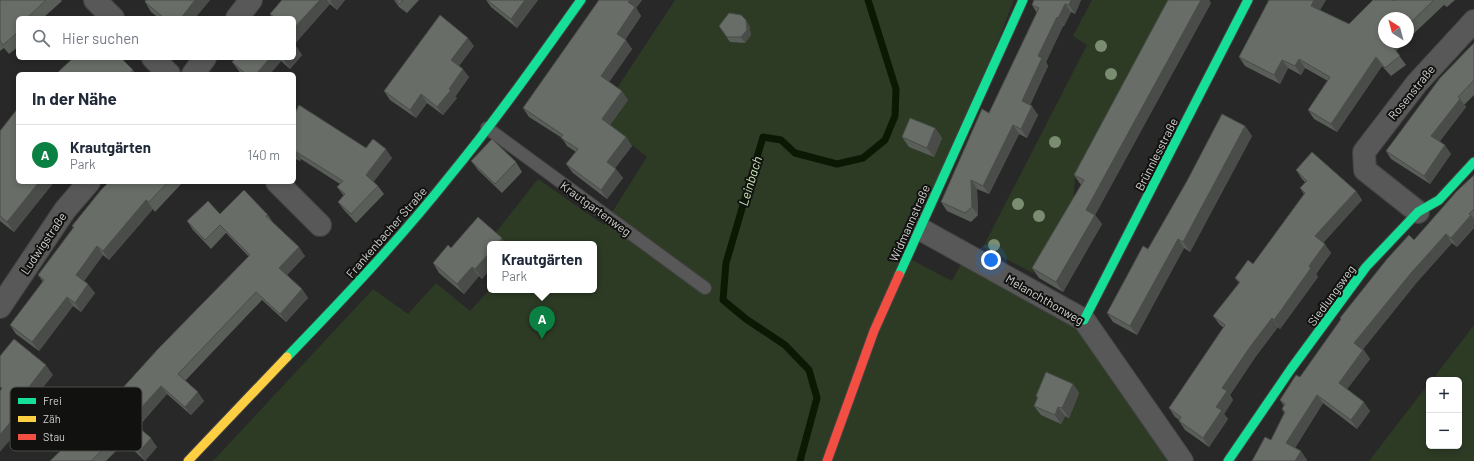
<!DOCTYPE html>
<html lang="de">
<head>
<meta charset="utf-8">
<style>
	:root { --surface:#fff; --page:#f2f2f3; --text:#1f2937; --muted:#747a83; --line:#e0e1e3; --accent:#0b8043 }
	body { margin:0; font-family:Barlow,sans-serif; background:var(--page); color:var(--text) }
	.controls { position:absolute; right:12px; bottom:12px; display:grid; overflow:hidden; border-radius:6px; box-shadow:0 2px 6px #0003 }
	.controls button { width:36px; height:36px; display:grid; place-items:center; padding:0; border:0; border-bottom:1px solid var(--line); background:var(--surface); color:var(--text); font:20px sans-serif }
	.compass { position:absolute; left:1378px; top:12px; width:36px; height:36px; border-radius:50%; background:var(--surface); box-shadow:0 2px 6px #0003; rotate:324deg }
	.you { position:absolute; left:991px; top:260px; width:14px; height:14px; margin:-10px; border:3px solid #fff; border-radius:50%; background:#1a73e8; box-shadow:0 0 0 6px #1a73e833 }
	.badge { display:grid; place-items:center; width:26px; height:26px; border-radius:50%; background:var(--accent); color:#fff; font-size:13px; font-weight:700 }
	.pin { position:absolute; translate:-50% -33px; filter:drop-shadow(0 1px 2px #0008) }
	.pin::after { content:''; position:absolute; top:21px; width:14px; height:12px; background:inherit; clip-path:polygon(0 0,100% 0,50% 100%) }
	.popup { position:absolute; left:487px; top:241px; width:110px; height:52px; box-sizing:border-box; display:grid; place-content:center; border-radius:6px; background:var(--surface); filter:drop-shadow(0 1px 3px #0005); font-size:13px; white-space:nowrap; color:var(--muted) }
	.popup b { font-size:15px; color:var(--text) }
	.popup::after { content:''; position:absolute; left:50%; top:100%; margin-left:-8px; border:8px solid transparent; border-top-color:var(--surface) }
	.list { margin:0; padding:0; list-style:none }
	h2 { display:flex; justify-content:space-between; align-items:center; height:52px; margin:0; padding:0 16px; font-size:17px }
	h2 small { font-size:13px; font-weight:400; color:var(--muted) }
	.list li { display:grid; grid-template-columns:26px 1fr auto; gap:12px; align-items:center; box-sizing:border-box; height:60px; padding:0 16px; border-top:1px solid var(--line) }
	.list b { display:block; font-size:15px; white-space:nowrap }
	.list p { margin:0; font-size:13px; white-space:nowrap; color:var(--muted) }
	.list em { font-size:13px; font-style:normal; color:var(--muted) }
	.icon { flex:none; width:22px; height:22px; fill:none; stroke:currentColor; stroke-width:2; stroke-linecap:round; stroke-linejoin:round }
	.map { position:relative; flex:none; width:1474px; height:461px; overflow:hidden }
	.search { position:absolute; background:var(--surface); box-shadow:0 2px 6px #0003; left:16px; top:16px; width:280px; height:44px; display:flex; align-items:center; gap:10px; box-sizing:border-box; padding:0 14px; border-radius:6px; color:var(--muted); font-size:15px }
	.panel { position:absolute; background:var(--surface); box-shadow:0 2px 6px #0003; left:16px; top:72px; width:280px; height:112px; border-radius:6px }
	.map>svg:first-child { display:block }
	.green { fill:#2d3b25 }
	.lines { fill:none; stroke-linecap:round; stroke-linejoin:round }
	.stream { stroke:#0b1904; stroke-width:7 }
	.lane-casing { stroke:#424342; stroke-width:14 }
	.street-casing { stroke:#424342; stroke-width:24 }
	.fast-casing { stroke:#424342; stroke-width:11 }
	.slow-casing { stroke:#424342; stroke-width:11 }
	.jam-casing { stroke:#424342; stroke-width:11 }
	.lane { stroke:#575857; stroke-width:12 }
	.street { stroke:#575857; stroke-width:22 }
	.fast { stroke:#16e098; stroke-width:9 }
	.slow { stroke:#ffcf43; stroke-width:9 }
	.jam { stroke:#f24e42; stroke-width:9 }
	.tree { fill:#7a8d70 }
	.wall { fill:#595e59 }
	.shaded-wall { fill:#494c48 }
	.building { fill:#686d67; stroke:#494c48 }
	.labels { text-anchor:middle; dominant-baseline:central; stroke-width:4; stroke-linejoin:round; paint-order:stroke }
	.street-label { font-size:12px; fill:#d1d2d0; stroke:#111210 }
	.water-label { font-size:13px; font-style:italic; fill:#c9ebb6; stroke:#111210 }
	.key { fill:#111210; stroke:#4b4c4a; stroke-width:1 }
	.key-label { font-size:11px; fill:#d1d2d0 }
</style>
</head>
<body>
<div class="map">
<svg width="1474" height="461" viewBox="0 0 1474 461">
	<rect width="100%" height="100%" fill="#272827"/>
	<path class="green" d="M675,0h339l-102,260 40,21 12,-23 117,65 95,138h-963l160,-172 35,25 28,-31 34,28 20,-22 104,1v-46h-92l-9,-8 45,-57 66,46 43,-68 -49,-40z
		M1092,0h81l-98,179 -2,27 -40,67 -50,-26 104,-202 -14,-9z
		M1474,325v136h-105l60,-78v63h30v-66h-27z"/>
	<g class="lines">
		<path class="stream" d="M800,461l17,-63 -8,-28 -24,-25 -39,-26 -23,-19 3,-37 37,-126 18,3 14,13 42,11 26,-6 22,-18 10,-24 1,-27 -28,-89"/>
		<g class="lane-casing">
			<path id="lane" d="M487,128l218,160"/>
		</g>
		<g class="street-casing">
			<path id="street" d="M95,0l18,18
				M237,18l14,-18
				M153,58l16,16
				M193,74l12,-16
				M277,182l43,43
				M1418,212l-53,-42 -1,-18 53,-69 57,-62
				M920,229l164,91 98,141
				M0,307l65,-97 24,-28"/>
		</g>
		<g class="fast-casing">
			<path id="fast" d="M899,275l124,-275
				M1084,320l164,-320
				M287,357c56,-58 112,-117 162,-180 47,-57 89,-117 132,-177
				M1228,461l63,-92 75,-102 52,-55 21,-12 35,-38"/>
		</g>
		<g class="slow-casing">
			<path id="slow" d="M188,461l99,-104"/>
		</g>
		<g class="jam-casing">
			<path id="jam" d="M827,461l47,-130 25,-56"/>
		</g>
		<use href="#lane" class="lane"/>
		<use href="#street" class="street"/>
		<use href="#fast" class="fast"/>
		<use href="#slow" class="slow"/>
		<use href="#jam" class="jam"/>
	</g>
	<g class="tree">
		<circle cx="1101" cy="46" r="6"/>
		<circle cx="1111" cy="74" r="6"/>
		<circle cx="1055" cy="142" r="6"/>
		<circle cx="1018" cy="204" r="6"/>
		<circle cx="1039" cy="216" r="6"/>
		<circle cx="994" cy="245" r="6"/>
	</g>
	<path class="wall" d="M0,0h61l1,1 -19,17h-25v29l-9,7 -5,-6 -4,3z
		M146,0h64l-15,18h-36l-8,-6 -6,-10z
		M282,0h63l-8,10 -7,-6 -36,40 8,11 -12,14 -9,-8 -11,13h-29l-2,-3 -7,-9 4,-4h58l-24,-44z
		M394,0h25l-12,13 -8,-6z
		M486,0h52l-21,28 -26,-21z
		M599,0h43l-6,8 5,8 -16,24 7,9 -23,33 19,18 -18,25 16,12 6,9 -17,22 8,10 -16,21 -34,-26 -7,-9 10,-12 -9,-6 -5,-8 -33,-21 -6,-9z
		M1034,0h47l-6,14 -4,-2 -7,14h-1l-17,36 2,4 -18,39 8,10 -11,23 -8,-4 -30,60 -12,-5 1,26 -7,7 -24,-11 -6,-9 48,-89 48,-100 -5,-8z
		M1168,0h41l2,3 -116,212 7,9 -39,68 -24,-14 -7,-10 49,-83 -7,-10z
		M1269,0h57l-6,10 29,14 46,-24h60l-8,7 -3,-2 -36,34v-21l-24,24h21l-9,9 10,14 -15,11 -9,-10 -45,66 -23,-13 -6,-9 20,-29 -23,-13 -4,7 -13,-7 -8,16 -35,-18 -6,-9z
		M749,25l2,10 -6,8 -15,-1 -11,-16z
		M1474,43v52l-10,10 2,2 -26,34 11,13 -21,30 -39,-25 -5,-8z
		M474,46l-15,20 10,11 -14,20 2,1 -14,17 -16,-12 -11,15 -26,-18 -6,-9z
		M133,70l2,4h-79z
		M294,115l72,33 26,10 -19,24 5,4 6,8 -28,29 -12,-13 -6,-8 6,-6 -7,-9 3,-3 -39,-25 -1,2 -6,-3z
		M1245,126l7,10 -62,116 -6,-4 -47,87 -24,-13 -6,-9 41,-64z
		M935,128l7,10 -8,19 -25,-10 -7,-10z
		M0,131l18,51h36l-40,50 -14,-11z
		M471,161l45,1 6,10 -20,21 -24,-23z
		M1296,170l60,21 6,9 -39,43 8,10 -15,21 2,3 -38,52 -2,-2 -22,29 -26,39 3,5 -9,14 4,5 -19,28 -24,-17 -6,-9v-1l-4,-3 -6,-9 55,-80 -4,-3 -7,-9 26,-33 -4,-5 18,-14 51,-70 -4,-6 5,-6 -3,-3z
		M1474,175v53l-17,19 -5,-4 -35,39 -54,67 7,10 -23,30 23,22 -13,18 -34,-26 -28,45 12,12 -1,1h-54l19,-21 13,-27 -2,-4 2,-3 -4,-6 20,-23 41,-57 -1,-2 74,-78z
		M109,182h74l-28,30 -2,-3 -44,51 -6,-5 -19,26 11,12 -14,19 -8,-6 -34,45 -23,-17 -6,-9 33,-43 -5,-7 35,-47 -1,-2z
		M220,214l48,1 6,9 31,32 -18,19 15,14 6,9 -22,24 -24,-22 -77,81 19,20 -13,14 -24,-21 -29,33 19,20 -12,14 -20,-19 -19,19h-56l50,-48 149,-156 -23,-24 -15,16 -18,-19 -6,-9z
		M506,244l-24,35 -3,-3 -15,18 -25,-21 -6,-10 18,-15z
		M1073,384l6,9 -10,25 -4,-2 -4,8 -20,-9 -7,-9 3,-8 -1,-2z"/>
	<path class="shaded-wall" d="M195,0h15l-15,18h-14z
		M320,0h7l3,4 -36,41v-17z
		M331,0h14l-8,10 -7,-9z
		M525,0h13l-21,28 -6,-9z
		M630,0h12l-6,8 5,8 -18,27 -6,-9 11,-32z
		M1071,0h10l-6,14 -6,-9z
		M1201,0h8l2,3 -116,212 7,9 -39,68 -7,-10 30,-72z
		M1314,0h12l-9,14 -6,-8z
		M1065,4l6,8 -7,14 -6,-8z
		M1057,17l6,9 -17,36 2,4 -20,44 -6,-9 16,-45z
		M746,20l3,5 2,10 -6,8 -4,-6z
		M468,38l6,8 -17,22 -6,-8z
		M626,40l6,9 -25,36 -6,-9z
		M296,46l6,9 -12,14 -6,-9 2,-2h8v-10z
		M1376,57l6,9 -45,66 -6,-8z
		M270,58h9l2,3 -11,13h-14z
		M1299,59l6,9 -4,7 -6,-9z
		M1282,60l6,8 -8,16 -6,-9z
		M463,69l6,8 -14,20 2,1 -14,17 -6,-8 12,-18z
		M622,91l6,9 -20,27 -6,-8z
		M421,94l6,9 -11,15 -6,-8z
		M1460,99l6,8 -29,37 -6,-8z
		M1032,106l6,9 -11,23 -6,-9z
		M1013,125l6,9 -30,60 -6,-8z
		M1245,126l7,10 -62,116 -7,-10z
		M935,128l7,10 -8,19 -7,-9z
		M626,137l6,9 -19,25 -6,-9z
		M1445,145l6,9 -21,30 -6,-8z
		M386,149l6,9 -20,26 -6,-9z
		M295,151l6,8 -1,2 -6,-8z
		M616,169l7,9 -16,21 -6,-9z
		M971,180l6,9 1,26 -6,-8z
		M39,182h15l-40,50 -7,-10z
		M1356,191l6,9 -41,45 -6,-9z
		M146,200l7,9 -44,51 -6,-9z
		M1471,215l3,4v9l-17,19 -6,-9z
		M1446,234l6,9 -35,39 -56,70 -7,-9 57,-70z
		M502,238l4,6h-9z
		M1178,239l6,9 -47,87 -7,-9z
		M1325,244l6,9 -15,21 2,3 -38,52 -6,-9 35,-54z
		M97,246l6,9 -21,29 -6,-9z
		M299,247l6,9 -20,21 -6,-9z
		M490,252v18l-8,9 -7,-10z
		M472,267l7,9 -15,18 -7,-10z
		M88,284l7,9 -14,19 -6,-9z
		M302,289l6,9 -22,24 -6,-8z
		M67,297l6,9 -34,45 -7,-9z
		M1272,318l6,9 -22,29 -26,39 3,5 -9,14 4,5 -19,28 -6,-9 13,-31 6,-19 28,-41z
		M1363,350l7,9 -25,33 -6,-9z
		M46,365l7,10 -33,42 4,6 -24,29v-17l12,-26z
		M1073,384l6,9 -10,25 -7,-10z
		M161,386l6,8 -31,34 -6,-8z
		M198,392l6,9 -13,14 -6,-8z
		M1317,395l6,8 -31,49 -6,-9z
		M1364,402l6,9 -13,18 -6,-9z
		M1058,407l7,9 -4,8 -6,-9z
		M151,438l6,9 -12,14 -6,-9z
		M1301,451l6,9 -1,1h-11z"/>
	<path class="building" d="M0,0h46l-19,18h-9v8l-1,1 1,1v4l-15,13 -3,-4z
		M146,0h49l-14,18h-17l-19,-16z
		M282,0h38l-26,28v-10h-23l2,-2 -3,-2z
		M395,0h8l-3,4z
		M487,0h38l-14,19z
		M599,0h31l-2,2 7,5 -18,27 9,6 -25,36 21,15 -20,28 24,18 -19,25 9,7 -15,21 -35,-26 12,-15 -17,-11 2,-3 -40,-27z
		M1034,0h37l-2,5 -4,-1 -7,14 -1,-1 -19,39 4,2 -20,43 10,5 -11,23 -8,-4 -30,61 -12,-6 1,27 -7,6 -24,-11 41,-93 7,4 50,-105 -7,-3z
		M1168,0h33l-115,210 9,5 -39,67 -24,-14 52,-88 -10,-5z
		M1269,0h45l-3,6 38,18 24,-24h20l1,1 1,-1h39l-26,25v-7h-24v24h7l-1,1 10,13 -15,12 -9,-11 -45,67 -23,-14 22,-33 -31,-18 -4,7 -13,-6 -8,15 -35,-18z
		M729,13l12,2 5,5 1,10 -6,7h-14l-8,-11z
		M440,15l28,23 -17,22 12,9 -14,20 2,1 -14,17 -16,-13 -11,16 -26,-19z
		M1474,43v37l-16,17 2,2 -29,37 14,9 -21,31 -38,-25 54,-73z
		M73,58h48l12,12 -4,4h-73z
		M236,58h34l-14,16h-10l-14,-12z
		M299,105l67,43 7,-9 13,10 -20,26 12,11 -27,28 -13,-12 7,-8 -8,-7 6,-6 -48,-30 -1,2v-38z
		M18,108v74h21l-32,40 -7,-6v-85z
		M1222,114l23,12 -62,116 -5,-3 -48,87 -23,-13 36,-67 5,3 39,-68z
		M910,118l25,10 -8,20 -25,-11z
		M492,139l24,23 -21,22 -24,-23z
		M1312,152l44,39 -41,45 10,8 -16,22 2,2 -37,52 -2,-2 -22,29 -28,41 5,3 -11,16 6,3 -19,28 -24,-17 2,-4 -12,-9 56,-83 -12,-9 27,-34 -5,-4 13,-18 5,4 52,-71 -5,-5 7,-7 -11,-11z
		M1474,175v34l-5,5 2,1 -20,23 -5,-4 -35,39 -57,70 9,7 -24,33 25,19 -13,18 -34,-25 -31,48 15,8 -6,10h-43l13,-24 6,3 14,-28 -3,-3 3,-5 -5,-4 16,-25 4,2 41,-58 -1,-1 47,-59 22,-24 5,5 43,-49z
		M109,182h59l-19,20 -3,-2 -43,51 -6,-5 -21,29 12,9 -13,19 -8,-6 -35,45 -22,-17 34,-45 -6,-5 36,-48 -2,-1 29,-36z
		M244,190l24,25 -2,1 33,31 -20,21 23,21 -22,25 -24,-22 -78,82 20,18 -13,15 -24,-21 -31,34 21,18 -12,14 -20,-18 -28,27h-41l50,-48 58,-64 92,-94 -30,-30 -15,15 -18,-19 21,-20 12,13z
		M478,217l24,21 -5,6h-7v8l-15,17 -3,-2 -15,17 -24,-21 15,-18 3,3z
		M14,339l32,26 -34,44 5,5 -17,21v-44l2,-3 -2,-1v-31z
		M1046,372l27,12 -11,24 -4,-1 -3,8 -21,-9 4,-9 -2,-1z"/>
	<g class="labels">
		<g class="street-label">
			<text transform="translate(1411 92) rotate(-51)">Rosenstraße</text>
			<text transform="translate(1156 154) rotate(-63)">Brünnlesstraße</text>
			<text transform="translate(596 208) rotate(36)">Krautgartenweg</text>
			<text transform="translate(909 223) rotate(-66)">Widmannstraße</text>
			<text transform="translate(386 232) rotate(-49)">Frankenbacher Straße</text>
			<text transform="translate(43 243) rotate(-56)">Ludwigstraße</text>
			<text transform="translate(1331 295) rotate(-54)">Siedlungsweg</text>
			<text transform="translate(1045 299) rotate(30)">Melanchthonweg</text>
		</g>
		<g class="water-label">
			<text transform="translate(750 181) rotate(-73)">Leinbach</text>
		</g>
	</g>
	<rect x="10" y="387" width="132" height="64" rx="6" class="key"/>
	<rect x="18" y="398" width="18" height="6" fill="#16e098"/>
	<rect x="18" y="416" width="18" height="6" fill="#ffcf43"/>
	<rect x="18" y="434" width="18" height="6" fill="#f24e42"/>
	<g class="key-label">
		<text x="43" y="405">Frei</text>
		<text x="43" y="423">Zäh</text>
		<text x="43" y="441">Stau</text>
	</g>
</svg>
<div class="controls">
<button>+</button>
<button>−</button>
</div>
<svg class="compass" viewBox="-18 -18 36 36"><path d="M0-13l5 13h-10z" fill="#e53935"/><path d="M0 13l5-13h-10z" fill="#747a83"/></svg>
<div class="you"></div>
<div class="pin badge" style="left:542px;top:339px">A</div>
<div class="popup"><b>Krautgärten</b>Park</div>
<div class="search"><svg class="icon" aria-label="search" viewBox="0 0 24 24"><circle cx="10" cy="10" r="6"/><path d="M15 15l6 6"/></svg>Hier suchen</div>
<section class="panel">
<h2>In der Nähe<small></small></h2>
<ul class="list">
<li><span class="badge">A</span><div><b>Krautgärten</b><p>Park</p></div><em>140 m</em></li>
</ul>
</section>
</div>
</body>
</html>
